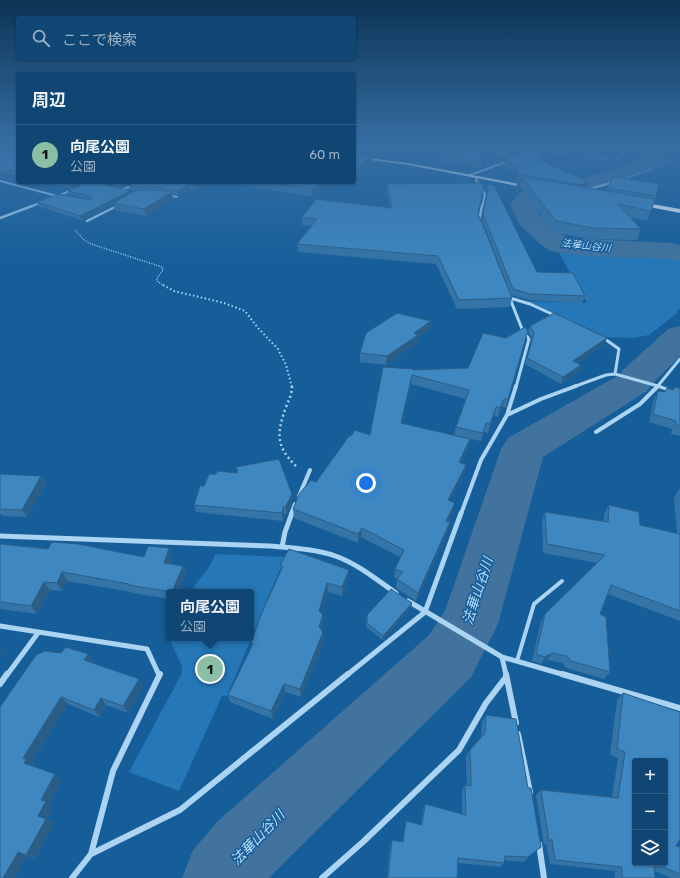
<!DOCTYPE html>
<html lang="ja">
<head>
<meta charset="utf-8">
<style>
	:root { --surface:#104674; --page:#1e507c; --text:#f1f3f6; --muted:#9cb1c5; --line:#305e86; --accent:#8abfa5 }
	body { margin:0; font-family:Rubik,"Noto Sans JP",sans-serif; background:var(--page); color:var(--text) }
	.controls { position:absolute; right:12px; bottom:12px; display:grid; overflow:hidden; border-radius:4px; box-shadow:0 1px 3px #0004 }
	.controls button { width:36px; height:36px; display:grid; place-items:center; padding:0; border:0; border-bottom:1px solid var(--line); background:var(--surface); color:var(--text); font:20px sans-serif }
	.you { position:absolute; left:366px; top:483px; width:14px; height:14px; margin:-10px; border:3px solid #fff; border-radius:50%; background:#1a73e8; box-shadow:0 0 0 6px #1a73e833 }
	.badge { display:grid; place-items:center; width:26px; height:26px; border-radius:50%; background:var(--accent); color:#111; font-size:13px; font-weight:700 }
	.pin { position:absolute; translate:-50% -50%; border:2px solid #fff; box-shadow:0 1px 4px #0006 }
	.popup { position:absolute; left:166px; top:589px; width:88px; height:52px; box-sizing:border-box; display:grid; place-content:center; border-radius:4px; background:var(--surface); filter:drop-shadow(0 1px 3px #0005); font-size:13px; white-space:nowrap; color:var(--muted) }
	.popup b { font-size:15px; color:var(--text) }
	.popup::after { content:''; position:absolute; left:50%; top:100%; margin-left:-8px; border:8px solid transparent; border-top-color:var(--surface) }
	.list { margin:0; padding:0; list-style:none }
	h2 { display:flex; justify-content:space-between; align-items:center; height:52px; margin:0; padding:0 16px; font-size:17px }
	h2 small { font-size:13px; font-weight:400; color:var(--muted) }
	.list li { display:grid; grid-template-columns:26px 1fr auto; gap:12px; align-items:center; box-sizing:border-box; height:60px; padding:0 16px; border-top:1px solid var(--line) }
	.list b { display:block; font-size:15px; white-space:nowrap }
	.list p { margin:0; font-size:13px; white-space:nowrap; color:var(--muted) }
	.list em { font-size:13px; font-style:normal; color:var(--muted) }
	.icon { flex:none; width:22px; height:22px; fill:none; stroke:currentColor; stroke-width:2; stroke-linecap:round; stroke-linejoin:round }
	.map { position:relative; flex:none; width:680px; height:878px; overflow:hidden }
	.search { position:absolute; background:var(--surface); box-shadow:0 1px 3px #0004; left:16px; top:16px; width:340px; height:44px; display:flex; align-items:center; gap:10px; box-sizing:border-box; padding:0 14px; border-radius:4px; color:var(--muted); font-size:15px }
	.panel { position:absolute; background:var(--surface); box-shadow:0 1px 3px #0004; left:16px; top:72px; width:340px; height:112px; border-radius:4px }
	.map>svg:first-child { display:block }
	.green { fill:#2577b7 }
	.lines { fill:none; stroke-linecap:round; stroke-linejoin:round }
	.river { fill:#41739e; fill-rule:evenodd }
	.path-far2 { stroke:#abd3f2; stroke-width:1.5; stroke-dasharray:1 1.5; stroke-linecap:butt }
	.path-far1 { stroke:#abd3f2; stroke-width:2; stroke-dasharray:1.5 2.5; stroke-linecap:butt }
	.path { stroke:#abd3f2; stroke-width:2.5; stroke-dasharray:2 3; stroke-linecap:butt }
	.service-far2 { stroke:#abd3f2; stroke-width:2.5 }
	.service-far1 { stroke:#abd3f2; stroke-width:3 }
	.service { stroke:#abd3f2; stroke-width:4 }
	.minor-far5 { stroke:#abd3f2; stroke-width:2 }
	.minor-far4 { stroke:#abd3f2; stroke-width:2.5 }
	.minor-far3 { stroke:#abd3f2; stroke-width:3 }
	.minor-far2 { stroke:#abd3f2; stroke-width:4 }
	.minor-far1 { stroke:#abd3f2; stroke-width:5 }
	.minor { stroke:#abd3f2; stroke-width:6 }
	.primary { fill:#f6fbff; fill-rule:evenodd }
	.wall { fill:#3574a6; fill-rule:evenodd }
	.shaded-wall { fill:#2b5e87 }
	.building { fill:#3e87c1; stroke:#2b5e87 }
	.labels { text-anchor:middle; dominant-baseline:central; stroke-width:3; stroke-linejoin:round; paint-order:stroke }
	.far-water-label { font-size:10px; font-style:italic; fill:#b7dcf9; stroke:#165e9a }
	.near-water-label { font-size:14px; font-style:italic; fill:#b7dcf9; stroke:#165e9a }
</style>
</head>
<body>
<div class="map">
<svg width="680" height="878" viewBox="0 0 680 878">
	<rect width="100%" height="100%" fill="#165e9a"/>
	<path class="green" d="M557,249l80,3 33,4 10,4v48l-4,6 -27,21 -16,3 -27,-1 -72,-32 -7,-4 60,2z
		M215,554l70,3 -58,139h-5l-43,95 -50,-19 53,-99v-7l-13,-28h82v-46h-60c7,-14 20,-23 24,-38z"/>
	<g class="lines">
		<path class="river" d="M645,143h20c-1,4 0,9 -1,12 -9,23 -82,36 -104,41 -8,2 -21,3 -26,9l5,10 28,23 104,5 9,2v16l-9,-2 -84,-3 -37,-5 -10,-7 -21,-20 -9,-19 9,-12c31,-10 103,-18 125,-39z
			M680,326v30l-28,28 -5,7 -104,66 -45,167 -27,53 -202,201h-87l11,-28 25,-29 211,-186 16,-24 56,-162 7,-11 111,-63 6,-7 43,-39z"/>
		<path class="path-far2" d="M542,156l20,-3 48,7 9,-1 13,-16
			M627,178c17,-6 39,-11 48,-28l-4,-7
			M75,230l8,9 8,5 71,23 1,3 -6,8v3l7,5"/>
		<path class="path-far1" d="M163,285l11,6 50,12 21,8 13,17 20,21 8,16 6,22"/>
		<path class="path" d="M292,386c0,8 -3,14 -6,21 -9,25 -11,39 10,59"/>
		<path class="service-far2" d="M658,386l3,1"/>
		<path class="service-far1" d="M658,386l11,4"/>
		<path class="service" d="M517,661l17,-57 28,-23"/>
		<path class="minor-far5" d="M509,143l18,5 -1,1
			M470,175l39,-14
			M477,177l-1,3 9,14 -3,13
			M0,181l57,15
			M122,190l18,-8
			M586,190l28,-8
			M168,195l9,2
			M58,196l14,-6
			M30,207l12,-5
			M115,207l3,-2"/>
		<path class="minor-far4" d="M0,218l32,-12
			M87,221l30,-15
			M480,223l-1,-3 3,-14"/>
		<path class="minor-far3" d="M509,296l13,33 7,10 -13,48
			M510,298l20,6 26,12
			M602,337l17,12 -4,25
			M573,387l33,-12 9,-1 43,12
			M657,387l23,-28"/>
		<path class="minor-far2" d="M507,415l34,-16 35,-13
			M596,432l44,-28 18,-18
			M299,496l11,-26
			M291,514l4,-10
			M461,514l20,-54 26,-45 9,-29"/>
		<path class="minor-far1" d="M0,536l270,10c23,2 46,3 68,11 21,8 39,23 58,36
			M282,547l3,-15 7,-19
			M408,601l94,56 63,18
			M0,626l147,23 12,26
			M502,657l4,18
			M7,675l31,-42
			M347,675l78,-63 36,-99"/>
		<path class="minor" d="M506,674l10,49
			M562,674l118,34
			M0,684l7,-10
			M518,734l12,58
			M539,844l5,34
			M91,854l22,-83 47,-97
			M72,878l19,-24 89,-44 168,-136
			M322,878l42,-37 95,-91 27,-47 20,-26"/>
		<path class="primary" d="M354,156l54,7 123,23 -3,2 -120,-23 -54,-7z
			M641,202l39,7v4l-41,-8 -1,-1z"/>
	</g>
	<path class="wall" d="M0,143h18v33l-5,-1 -11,3 -2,-1z
		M354,143h37v2l-15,12h-4l-1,5 -14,12h-3z
		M488,143h67l-14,18 47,20 -2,6 20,4 2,-3 48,8 -5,15 -4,10 -17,-3 11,11 -4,11 -47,-1 -37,-7 -33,-45 -4,5 1,-12h-1l1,-9 -9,-1 -4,-5 2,-5v-1l-5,2zM522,144l6,2 -20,12 3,-3 10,-6z
		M438,156l45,6 -1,5 -44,-6z
		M43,182h39l-3,3 -9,3z
		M102,182h32l-12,5z
		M213,182l-20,8 -3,-1 -11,6 -7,-1 1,5 -27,17 -31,-6 -2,-6 -32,16 -43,-14 -1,-4 54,-2h1l-23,-6 -1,-3h62l1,2 4,-2 -5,-2 -1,-4z
		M242,182h87l-16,15 -70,-12z
		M387,184l97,3 -6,27 34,84 -2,9 -53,2 -21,-45 -138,-12 -1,-8 14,-18 -9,-1v-8l88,-9 -3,-17z
		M487,185l50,87 48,24 -3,7 -53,-3 -18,-5 -29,-75 5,-26 -1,-4z
		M431,321l-1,8 -13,9v5l-31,22 -26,-3v-9z
		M530,326l75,18 -28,19 4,2 -2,6 -18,13 -36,-20 7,-25 -4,-7z
		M528,331l-22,77 -4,-1 -4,10 -4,-1 -6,17 -4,-1 -3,9 -11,-2 -2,8 -7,16 5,2 -2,9 -14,27 3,10 -5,11v9l-32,70 -20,-13 1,-9 -3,-2 1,-8 5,-12 -39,-20 -3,6 -64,-25 -1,-9 23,-27 35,-46 19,-1 43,-65 55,-2 38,-30zM411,384l55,15 -10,28 -2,8 -52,-11z
		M667,388l6,2 7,-2v48l-9,-2 1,-5 -23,-7 5,-23 4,-8 7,1z
		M0,474l41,2 5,7 -19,34 -24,-1 -2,-2h-1z
		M679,489l1,1v131l-72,-27 -8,20 10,58 -6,7 -38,-11 -3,-5 -16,-3 -6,4 -9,-3 9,-40 4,-7 52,-51 -54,-10 -1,-33 3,-8 59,9v-7l5,-9 31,20 37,8 -3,-35z
		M292,494v8l-6,12h-2l-1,7 -87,-9 -2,-7z
		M0,544l144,13 25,-9 3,8 -2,8 13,2 3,8 -8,18h-9v7l-37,-6 -1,-1 -64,-11 -5,10 -12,-1 -13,24 -37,-5z
		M280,565l68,14 -6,17 -14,-4 -7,21 2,11 -2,6 2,2 1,9 -23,56 -16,-5 -12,27 -43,-17 -2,-7 24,-48 -1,-4 30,-73z
		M412,603l-1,4 -28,33 -17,-13 1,-12z
		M61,653l27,1 6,8 -1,1 50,24 -15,26 -22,-8 -7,12 -31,-13 -37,59 4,3 -1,1 21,7 7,6 -13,24 5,3 -7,12 7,5 -20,35 -7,-3 -12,22h-15z
		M623,693l53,153 4,1v31h-9l-16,-7v7h-40v-7l-65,-7 -4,-21 -2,2 -8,-50 5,-5 71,7 6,-39 -8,-3 7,-55z
		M486,715l42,73 13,59 -18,15 -19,-2v3l-5,4 -42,-4v15h-70l3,-33 2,-5 10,2 3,-16 1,-5 15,4 2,-15 2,-6 37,10v-23l3,-6h2l-1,-28 4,-7 11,-13 1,-15z"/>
	<path class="shaded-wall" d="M385,143h6v2l-15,12 1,-7z
		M552,143h3l-17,22 1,-5z
		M522,144l-1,5 -10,6 -4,4 -6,2 1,-5z
		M372,155l-1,7 -14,12 1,-7z
		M11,170l2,5 -11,3 -1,-5z
		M522,177l-2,10 -4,5 2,-10z
		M588,181l-2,6 -7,3 2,-5z
		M72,182h10l-3,3 -9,3 -2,-4z
		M122,182h12l-12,5 -1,-4z
		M201,182h12l-20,8v-5z
		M320,182h9l-16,15 -1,-8z
		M189,184l1,5 -11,6 -1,-4z
		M130,191l1,4 -18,8v1l-32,16 -1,-4z
		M172,192l1,7 -27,17 -2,-7z
		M431,321l-1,8 -13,9v5l-31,22 1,-9 27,-23z
		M607,338l-2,6 -34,23 2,-6z
		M581,365l-2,6 -18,13 2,-7z
		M412,375l-1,9 -11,48 1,-9z
		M504,399l-2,8 -4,10 2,-9z
		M496,407l-2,9 -6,17 2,-9z
		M486,423l-2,9 -3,9 2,-8z
		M470,439l-2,8 -11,24 2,-9z
		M466,465l-2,9 -18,35 2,-9z
		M41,476l5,7 -19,34 -5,-7z
		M292,494v8l-6,12v-8z
		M455,503l-2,8 -9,19 2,-9z
		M284,506v8l-1,7 -1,-8z
		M450,522l-2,9 -32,70 2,-8z
		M362,528l-1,9 -3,6v-9z
		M169,548l3,8 -5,15 -3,-8z
		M183,566l3,8 -8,18h-6z
		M349,570l-1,9 -6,17v-9z
		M62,572l5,9 -5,10 -5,-8z
		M44,582l6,8 -13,24 -6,-8z
		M327,583l1,9 -9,28v-9z
		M412,603l-1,4 -28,33v-4z
		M323,615v9l-4,11v-8z
		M323,632l1,9 -23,56 -1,-8z
		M0,649l3,3 -3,4z
		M552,653l-5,7 -6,4 4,-7z
		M88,654l6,8 -4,6 -6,-8z
		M139,679l4,8 -15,26 -5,-7z
		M284,684l1,8 -12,27 -2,-8z
		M61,697l7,7 -37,59 4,3 -3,4 -8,-7 -1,-5z
		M101,698l5,7 -7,12 -5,-7z
		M55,774l7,6 -13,24 5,3 -7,12 7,5 -20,35 -8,-4 12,-39 3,-16z
		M18,852l9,4 -12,22h-12z"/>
	<path class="building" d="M0,143h18v29l-7,-2 -11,3z
		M354,143h31l-8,7 -23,-2z
		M459,143h15l9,19 -45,-6z
		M493,143h28l1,1 -10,6 -3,3 -7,3z
		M531,143h21l-13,17 49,21 -7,4 -64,-11 1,-9 -9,-1 -3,-4 24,-15z
		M354,152l18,3 -14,12 -4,-1z
		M518,176l137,23 -4,12 -33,-7 23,25 -48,-1 -37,-7 -34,-44 -4,5z
		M616,177l43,7 -3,12 -48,-8 4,-10z
		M61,182h11l-4,2z
		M84,182h11l35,9 -50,25 -43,-14 22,-8 32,6 1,-2 -1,-2 -23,-5 10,-4z
		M134,182h67l-8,3 -4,-1 -11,7 -21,-4h-20l-8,-2z
		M271,182h49l-8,7z
		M481,183l3,4 -6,26 34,85 -53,2 -21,-44 -141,-12 20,-25 -15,-2 14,-18 76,9 -5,-24z
		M487,185h7l43,87 36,1 12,23 -55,-2 -17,-5 -30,-75 5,-25z
		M137,190h19l16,2 -28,17 -31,-6z
		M397,313l34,8 -17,12 4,2 -31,21 -27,-3 6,-20z
		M554,313l53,25 -34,23 8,4 -18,12 -36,-19 7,-25 -4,-7z
		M525,327l3,4 -20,68h-4l-4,9 -4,-1 -6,17 -4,-1 -3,10 -27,-6 13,-37 -57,-15 -11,48 69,16 -11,23 7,3 -18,35 7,3 -9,18 4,1 -32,71 -21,-14 6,-7 -8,-3 9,-19 -42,-22 -4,6 -65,-25 6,-15 12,-14 5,2 33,-46h2l4,-6 15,5 13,-68 30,2v1l55,-2 15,-35 23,5z
		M675,387l5,1v38l-4,-1v-4l-23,-7 5,-23 7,1 2,-4 6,2z
		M279,459l13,35 -6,12h-2l-2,7 -88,-8 6,-19h4l5,-12h7l1,-3 21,2 -2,-6z
		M0,474l41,2 -19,34 -22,-1z
		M609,505l30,7 1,13 40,9v77l-69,-26 -11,29 6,3 4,55 -39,-11 -4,-5 -15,-3 -7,4 -9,-3 9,-40 60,-59 -58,-11 -2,-32 63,10z
		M52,542l26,2 66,13 4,-11 21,2 -5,15 19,3 -11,26 -44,-7 1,-1 -67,-12 -5,11 -13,-1 -13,24 -31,-4v-58l48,5z
		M289,549l60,21 -7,17 -15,-4 -8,28 4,4 -4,12 4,5 -23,57 -16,-5 -13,27 -43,-16 25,-51 -2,-1 9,-26 23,-51 -3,-1z
		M391,589l21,14 -29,33 -16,-13v-8z
		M66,647l22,7 -4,6 55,19 -16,27 -22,-8 -7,12 -33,-13 -38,61 4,1 -3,4 31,11 -14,26 5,1 -8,15 8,3 -20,36 -8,-3 -15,26h-3v-171l36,-52 9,-4 16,2z
		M623,693l57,19v127l-4,7 4,1v27l-26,-11h11v-102h-30v102h19l1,15h-33v-11l-67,-7 -3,-21 -3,2 -8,-51 77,8 7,-46 -8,-3z
		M486,715l30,4 12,69h3l1,6 9,53 -13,10 -23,-1 -1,7 -46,-5 -1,20h-69l4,-38 11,2 3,-21 16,4 3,-21 41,11 -1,-30 6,1 -1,-36 15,-17z"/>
	<linearGradient id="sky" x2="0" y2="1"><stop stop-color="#0c3455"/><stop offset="0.54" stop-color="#366ea3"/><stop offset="1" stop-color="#366ea3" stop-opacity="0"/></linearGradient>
	<rect width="680" height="266" fill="url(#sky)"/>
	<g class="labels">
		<g class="far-water-label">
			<text transform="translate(586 246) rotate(6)">法華山谷川</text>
		</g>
		<g class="near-water-label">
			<text transform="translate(478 591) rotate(-72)">法華山谷川</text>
			<text transform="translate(258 838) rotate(-46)">法華山谷川</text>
		</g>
	</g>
</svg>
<div class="controls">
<button>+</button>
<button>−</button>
<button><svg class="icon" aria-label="layers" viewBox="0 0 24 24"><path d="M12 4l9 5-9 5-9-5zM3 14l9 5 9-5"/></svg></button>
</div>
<div class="you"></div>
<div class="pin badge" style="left:210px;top:669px">1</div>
<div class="popup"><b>向尾公園</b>公園</div>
<div class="search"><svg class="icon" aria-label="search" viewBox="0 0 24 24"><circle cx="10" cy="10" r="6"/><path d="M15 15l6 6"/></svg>ここで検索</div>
<section class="panel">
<h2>周辺<small></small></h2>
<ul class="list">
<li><span class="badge">1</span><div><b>向尾公園</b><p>公園</p></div><em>60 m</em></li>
</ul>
</section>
</div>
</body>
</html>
